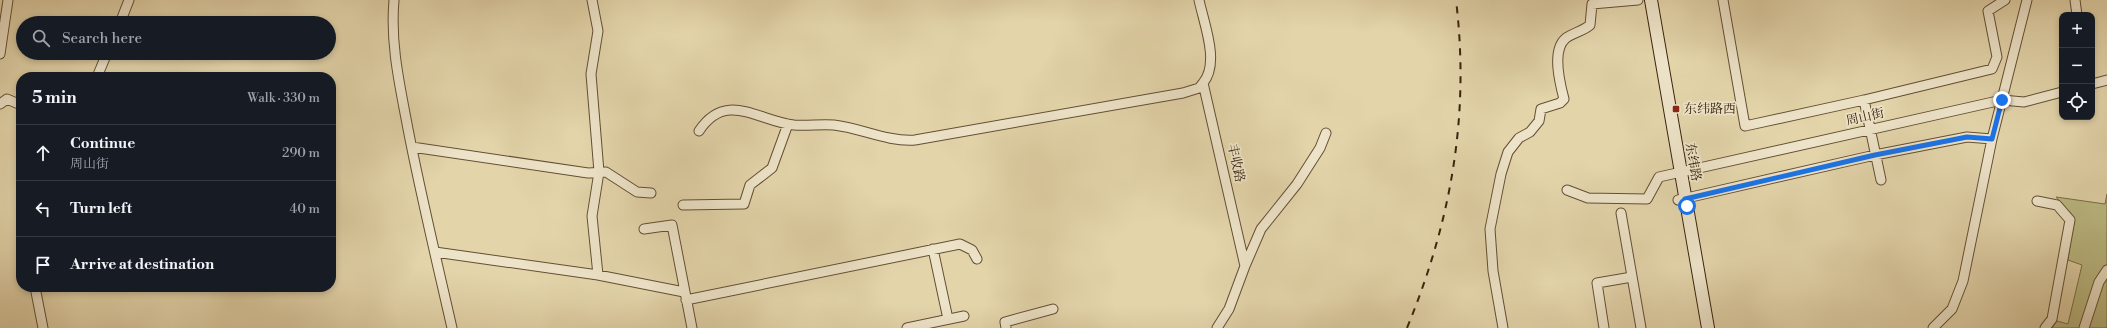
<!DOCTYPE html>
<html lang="en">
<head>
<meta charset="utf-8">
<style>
	:root { --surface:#171b24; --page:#242831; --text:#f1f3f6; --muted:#9ea1a6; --line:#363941 }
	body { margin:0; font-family:"Libre Bodoni","Noto Serif SC",serif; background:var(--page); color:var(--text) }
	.controls { position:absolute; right:12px; top:12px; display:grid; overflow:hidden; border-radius:8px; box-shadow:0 2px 6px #0003 }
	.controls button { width:36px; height:36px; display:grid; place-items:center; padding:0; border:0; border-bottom:1px solid var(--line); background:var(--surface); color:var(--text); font:20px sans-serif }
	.stop { position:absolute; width:12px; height:12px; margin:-9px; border:3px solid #1a73e8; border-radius:50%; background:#fff }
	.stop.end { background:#1a73e8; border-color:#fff; box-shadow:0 1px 4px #0008 }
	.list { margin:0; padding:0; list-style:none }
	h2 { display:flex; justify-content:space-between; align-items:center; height:52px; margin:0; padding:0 16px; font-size:17px }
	h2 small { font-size:13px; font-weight:400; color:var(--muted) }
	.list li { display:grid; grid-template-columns:26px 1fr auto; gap:12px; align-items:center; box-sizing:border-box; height:56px; padding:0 16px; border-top:1px solid var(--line) }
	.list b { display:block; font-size:15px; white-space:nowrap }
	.list p { margin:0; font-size:13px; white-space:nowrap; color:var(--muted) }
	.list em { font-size:13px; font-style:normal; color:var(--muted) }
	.icon { flex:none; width:22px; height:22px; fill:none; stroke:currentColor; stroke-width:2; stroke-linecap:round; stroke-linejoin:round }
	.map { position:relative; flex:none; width:2107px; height:328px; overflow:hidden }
	.search { position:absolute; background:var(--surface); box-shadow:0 2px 6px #0003; left:16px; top:16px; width:320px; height:44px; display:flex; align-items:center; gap:10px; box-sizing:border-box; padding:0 14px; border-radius:22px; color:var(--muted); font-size:15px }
	.panel { position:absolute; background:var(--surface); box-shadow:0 2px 6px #0003; left:16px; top:72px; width:320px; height:220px; border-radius:16px }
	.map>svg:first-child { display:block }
	.green { fill:#bcbb83; stroke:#7a6f48 }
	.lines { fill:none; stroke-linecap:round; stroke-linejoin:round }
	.minor-casing { stroke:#644f34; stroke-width:11 }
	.secondary-casing { stroke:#39230d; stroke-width:14 }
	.minor { stroke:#ede3c8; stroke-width:9 }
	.secondary { stroke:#ede3c8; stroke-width:12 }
	.rail { stroke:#39230d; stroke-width:2; stroke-dasharray:7 7; stroke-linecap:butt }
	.route { stroke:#1a73e8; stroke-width:5 }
	.poi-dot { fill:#8f2418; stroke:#ede3c8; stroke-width:1.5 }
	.labels { text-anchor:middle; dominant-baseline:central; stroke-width:3.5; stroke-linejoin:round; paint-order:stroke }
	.poi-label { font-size:13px; fill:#39230d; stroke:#ede3c8; text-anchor:start }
	.street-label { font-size:13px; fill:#39230d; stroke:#ede3c8 }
</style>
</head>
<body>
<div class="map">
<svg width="2107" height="328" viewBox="0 0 2107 328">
	<rect width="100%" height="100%" fill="#e3d4aa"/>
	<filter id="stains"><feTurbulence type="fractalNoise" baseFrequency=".005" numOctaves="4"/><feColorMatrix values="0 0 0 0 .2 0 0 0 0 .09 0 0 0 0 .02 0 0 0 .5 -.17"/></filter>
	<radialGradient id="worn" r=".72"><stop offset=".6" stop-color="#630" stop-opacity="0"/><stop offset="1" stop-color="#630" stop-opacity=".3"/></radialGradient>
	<path class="green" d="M2107,194v134h-55l5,-7 11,3 14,-59 -14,-5 6,-43 -18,-20 49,7z"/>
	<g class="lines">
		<g class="minor-casing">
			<path id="minor" d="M394,0c-4,44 6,86 14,129 13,67 29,133 44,199
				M592,0l6,31 -7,43 8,98 -7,44 6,59
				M1199,0c5,24 21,63 4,83l42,183 -16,43 -12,19
				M1723,0l22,126 119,-26 128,-31 5,-12 -9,-46 17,-11
				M2075,0l2,15
				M120,23l9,-23
				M0,54l8,-54
				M97,77l10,-24
				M2092,84l15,-4
				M1864,100l17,80
				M0,104l7,-5 14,6
				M699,131c27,-41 59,-10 95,-6 13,1 27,-1 40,0 27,3 53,17 81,15l268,-47 16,-5 4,-5
				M412,147l176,26 18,-1 31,20 14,1
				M1567,190l21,8 59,1 12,-22 343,-77 22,2 38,-10
				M1678,200l197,-45 92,-18 25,2
				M2037,201l20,4 13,15 -18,99 -7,9
				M683,205l61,-1 6,-19 22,-17 16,-44
				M1621,213l20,115
				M644,229l28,-4 20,103
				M933,249l15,70
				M435,252l163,23 86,17
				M1245,266l16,-37 36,-45 23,-36 6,-15
				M35,287l8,41
				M686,300l274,-56 12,6 5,9
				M907,328l57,-12
				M1006,328l-1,-6 48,-13
				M1503,328l-10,-57 -3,-42 11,-55 7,-22 11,-14 11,-6 9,-11 2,-12 19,-6 4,-4c-4,-15 -13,-49 2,-61 7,-5 17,-7 24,-13l2,-21 46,-4
				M1604,328l-7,-45 35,-6
				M1933,328l19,-19 11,-28 29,-142 35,-139
				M2084,328l15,-46 8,-12"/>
		</g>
		<g class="secondary-casing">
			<path id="secondary" d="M1651,0l57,328"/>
		</g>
		<use href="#minor" class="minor"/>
		<use href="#secondary" class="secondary"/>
		<path class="rail" d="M1407,328c44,-107 63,-212 49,-328"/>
	</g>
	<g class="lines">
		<path class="route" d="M1687,206l-2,-7 190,-44 92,-18 25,2 10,-39"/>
	</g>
	<rect class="poi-dot" x="1672" y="105" width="8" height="8" rx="2"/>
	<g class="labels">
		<g class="poi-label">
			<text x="1684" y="109">东纬路西</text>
		</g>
		<g class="street-label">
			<text transform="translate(1865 117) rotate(-13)">周山街</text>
			<text transform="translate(1693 162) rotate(80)">东纬路</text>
			<text transform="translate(1236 163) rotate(78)">丰收路</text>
		</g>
	</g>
	<rect width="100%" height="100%" filter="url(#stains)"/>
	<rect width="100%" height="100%" fill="url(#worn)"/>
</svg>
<div class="controls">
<button>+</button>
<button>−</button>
<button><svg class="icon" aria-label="locate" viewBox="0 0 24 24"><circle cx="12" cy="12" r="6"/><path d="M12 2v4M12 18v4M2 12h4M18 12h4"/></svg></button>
</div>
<div class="stop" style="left:1687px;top:206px"></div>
<div class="stop end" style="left:2002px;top:100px"></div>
<div class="search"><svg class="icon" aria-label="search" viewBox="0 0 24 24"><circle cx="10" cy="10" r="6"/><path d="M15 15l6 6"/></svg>Search here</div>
<section class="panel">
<h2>5 min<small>Walk · 330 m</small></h2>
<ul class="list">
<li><svg class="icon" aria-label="ahead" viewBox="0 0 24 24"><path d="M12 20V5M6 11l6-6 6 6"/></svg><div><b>Continue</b><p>周山街</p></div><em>290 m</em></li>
<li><svg class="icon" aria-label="left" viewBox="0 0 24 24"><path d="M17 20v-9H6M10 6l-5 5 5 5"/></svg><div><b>Turn left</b></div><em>40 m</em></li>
<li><svg class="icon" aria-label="arrive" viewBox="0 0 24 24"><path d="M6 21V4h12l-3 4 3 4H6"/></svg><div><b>Arrive at destination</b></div></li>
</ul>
</section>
</div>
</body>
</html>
